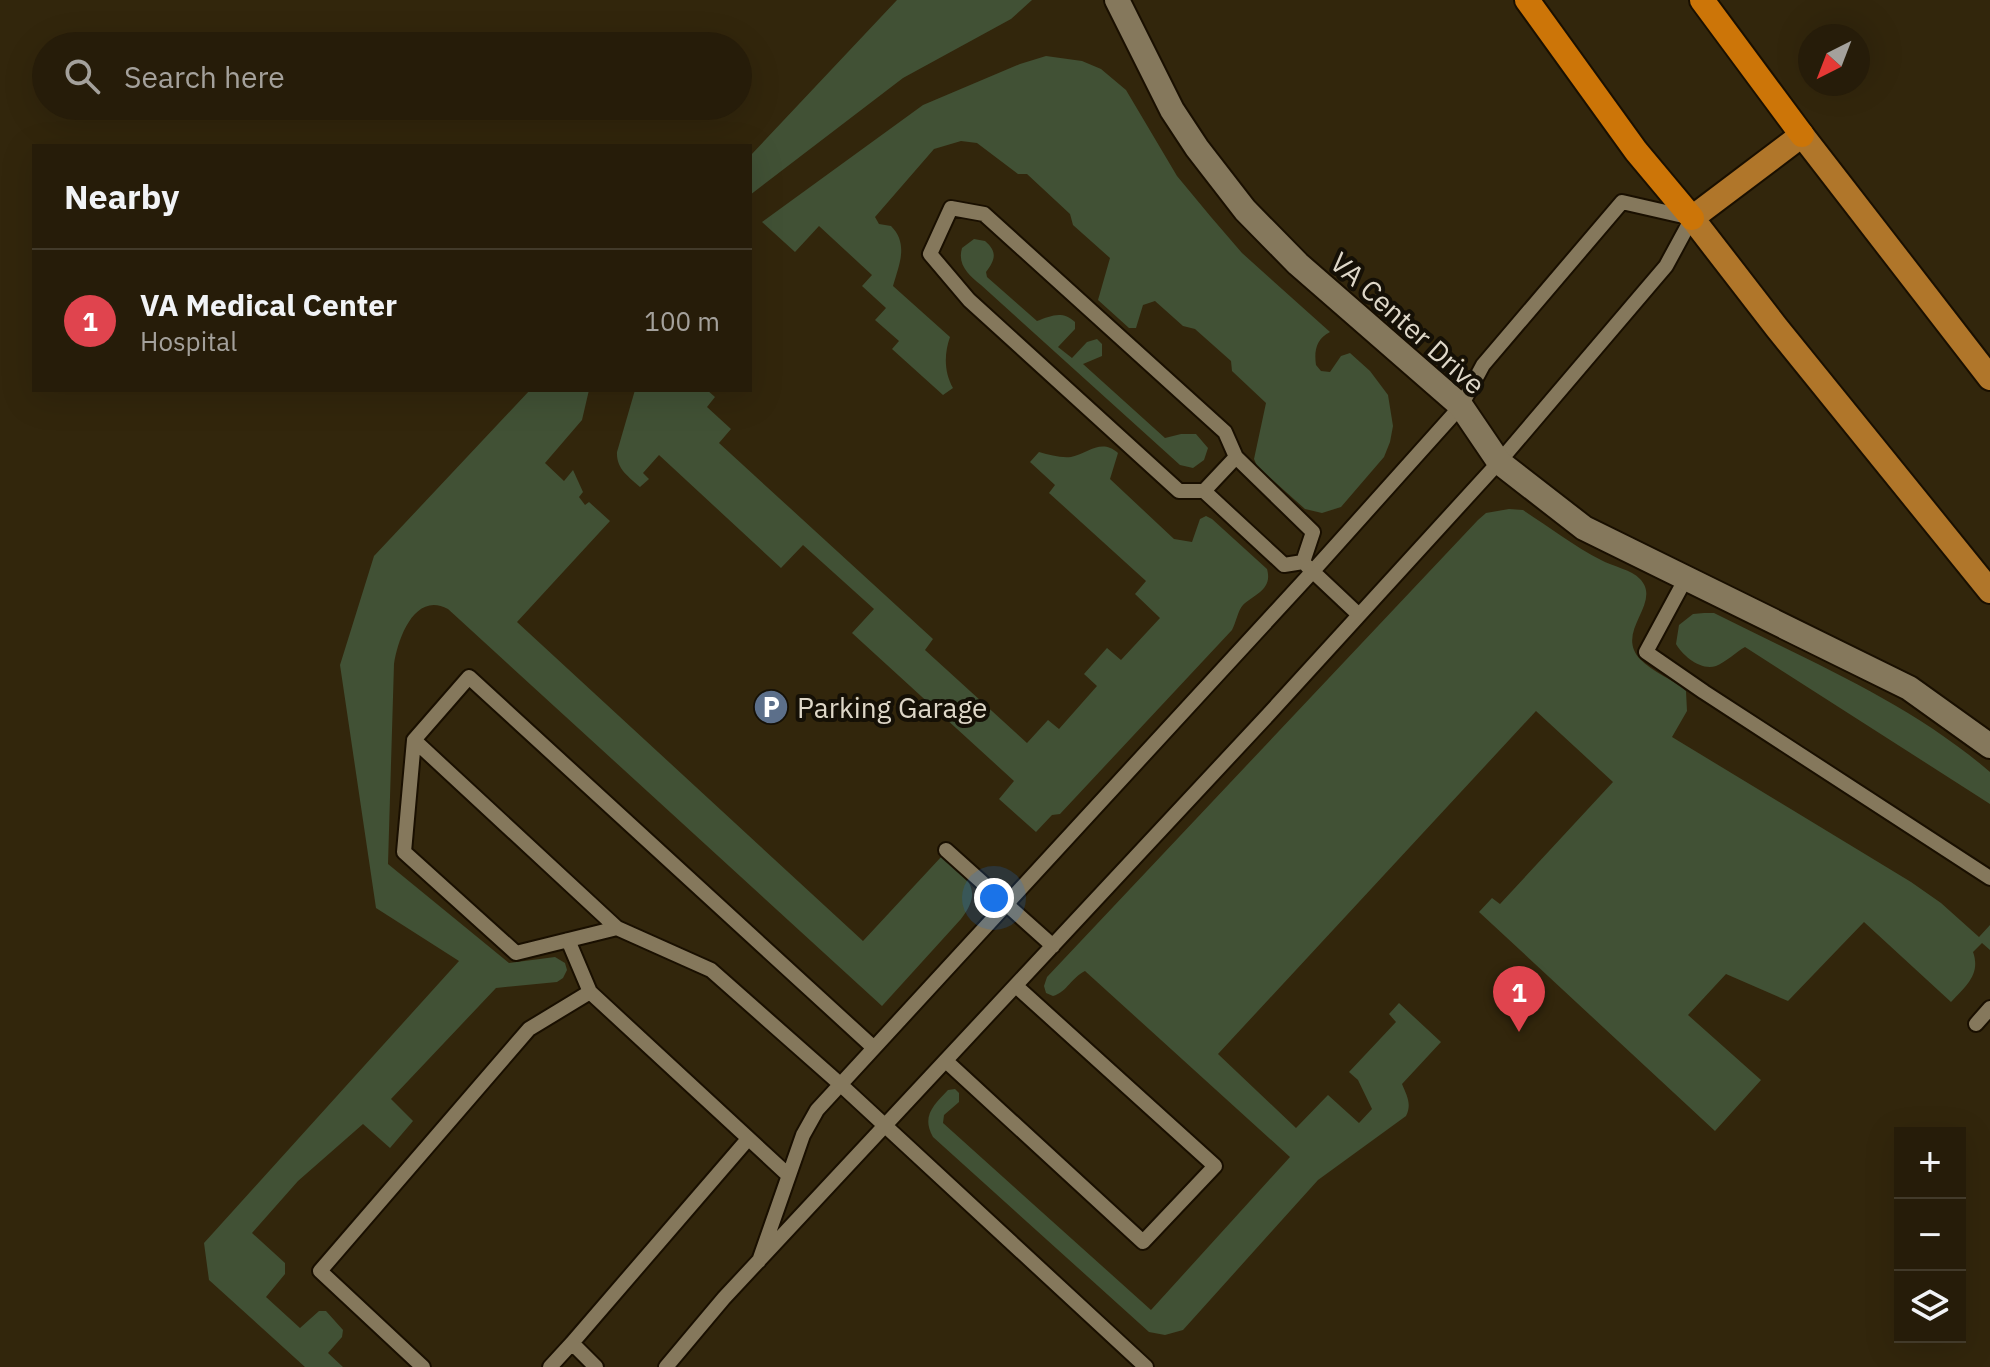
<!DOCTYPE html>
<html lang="en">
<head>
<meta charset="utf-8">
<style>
	:root { --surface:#261c09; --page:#322917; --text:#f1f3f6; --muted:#a4a19c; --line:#423a2a; --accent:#bac045 }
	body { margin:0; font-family:"IBM Plex Sans",sans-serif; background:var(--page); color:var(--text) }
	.controls { position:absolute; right:24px; bottom:24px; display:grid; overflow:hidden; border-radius:0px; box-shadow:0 8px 32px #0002 }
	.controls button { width:72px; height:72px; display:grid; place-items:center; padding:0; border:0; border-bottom:2px solid var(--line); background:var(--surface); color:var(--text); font:40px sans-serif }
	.compass { position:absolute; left:1798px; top:24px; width:72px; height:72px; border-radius:50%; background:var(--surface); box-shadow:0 8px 32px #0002; rotate:222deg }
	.you { position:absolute; left:994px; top:898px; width:28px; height:28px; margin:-20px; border:6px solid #fff; border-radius:50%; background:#1a73e8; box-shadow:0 0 0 12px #1a73e833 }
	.badge { display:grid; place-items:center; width:52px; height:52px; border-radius:50%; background:var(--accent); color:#fff; font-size:26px; font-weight:700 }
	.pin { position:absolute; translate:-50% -66px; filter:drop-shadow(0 2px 4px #0008) }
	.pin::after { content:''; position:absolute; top:42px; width:28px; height:24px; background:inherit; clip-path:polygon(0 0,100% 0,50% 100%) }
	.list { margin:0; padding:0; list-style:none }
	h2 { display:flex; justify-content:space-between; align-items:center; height:104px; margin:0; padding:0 32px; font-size:34px }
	h2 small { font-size:26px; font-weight:400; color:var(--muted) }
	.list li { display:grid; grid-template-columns:52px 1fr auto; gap:24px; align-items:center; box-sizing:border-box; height:144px; padding:0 32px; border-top:2px solid var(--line) }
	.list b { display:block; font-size:30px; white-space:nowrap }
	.list p { margin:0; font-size:26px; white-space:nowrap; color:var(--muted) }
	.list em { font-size:26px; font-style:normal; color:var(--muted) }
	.icon { flex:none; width:44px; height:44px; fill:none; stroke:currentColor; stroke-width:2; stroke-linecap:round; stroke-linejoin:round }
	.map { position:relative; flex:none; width:1990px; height:1367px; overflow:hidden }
	.search { position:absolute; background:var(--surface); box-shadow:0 8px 32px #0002; left:32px; top:32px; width:720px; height:88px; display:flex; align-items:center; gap:20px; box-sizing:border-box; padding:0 28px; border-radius:44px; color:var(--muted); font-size:30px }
	.panel { position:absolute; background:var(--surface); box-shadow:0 8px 32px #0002; left:32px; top:144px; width:720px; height:248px; border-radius:0px }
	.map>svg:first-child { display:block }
	.green { fill:#415135 }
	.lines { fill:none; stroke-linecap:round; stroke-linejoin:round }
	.service-casing { stroke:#190f00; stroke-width:18 }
	.minor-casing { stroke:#190f00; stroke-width:28 }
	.primary-casing { stroke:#190f00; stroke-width:28 }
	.motorway-casing { stroke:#190f00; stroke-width:28 }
	.service { stroke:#85785c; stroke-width:14 }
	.minor { stroke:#85785c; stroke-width:24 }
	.primary { stroke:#b0762a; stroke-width:24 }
	.motorway { stroke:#cc7508; stroke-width:24 }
	.labels { text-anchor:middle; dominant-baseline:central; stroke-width:8; stroke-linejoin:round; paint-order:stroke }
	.street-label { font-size:28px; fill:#ded7c8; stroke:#151006 }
	.poi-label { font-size:28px; fill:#ded7c8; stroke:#151006; text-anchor:start }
</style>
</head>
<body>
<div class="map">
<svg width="1990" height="1367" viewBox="0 0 1990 1367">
	<rect width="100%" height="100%" fill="#32260c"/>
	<path class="green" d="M897,0h135l-21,19 -108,59 -153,117v-39z
		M1046,56l36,5 19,8 25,21 51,86 34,41 31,36 88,79c-14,7 -16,19 -14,33l5,6 9,1 11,-16 9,-3 20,18 18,24 5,31 -3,16 -6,15 -43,50 -19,6 -17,-4 -48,-43 -3,-7 12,-56 -34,-32 -1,-10 -36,-32 -12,-3 -28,-25 -12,4 -7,23h-7l-31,-28 12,-42 -37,-33 -3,-11 -43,-40h-9l-41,-31 -16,-2 -27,8 -59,68 4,7 12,2c18,18 8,39 2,60l57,51c-6,17 -6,35 3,51l-10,7 -51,-46 7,-8 -24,-21 11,-12 -24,-22 10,-11 -53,-49 -24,26 -33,-30 161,-117 97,-41z
		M974,239l11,2c13,11 10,19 1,31l1,5 50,44c14,-5 25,-11 38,1v7l-17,18 14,11 15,-16 10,-3 5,5v12l-19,8 82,74 16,-4h15l12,14 -4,12 -11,8 -13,-3 -199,-180c-12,-10 -24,-20 -19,-37z
		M530,390h59l-7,30 -37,43 19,18 9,-11 10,22 -4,5 6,8 4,-3 21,19 -93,101 346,319 79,-85c24,21 43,32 19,63l-79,87 -434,-397c-33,-18 -50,29 -54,55l-6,200 121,99 46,-6 10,6 2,7 -4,8 -6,4 -61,6 -105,111 22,22 -23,27 -27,-24 -65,57 -46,52 33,30v11l-19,23 34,31 19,-17h7l17,19 -1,7 -14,16 15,14h-38l-96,-87 -5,-37 255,-282 -83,-53 -36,-243 34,-109z
		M635,390h72l8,7 -8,10 24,22 -12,14 214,196 -8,11 102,93 21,-23 11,9 38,-43 -13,-12 23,-26 14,12 39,-42 -25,-24 11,-13 -97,-88 6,-8 -25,-23 9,-10c11,3 21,6 32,5 18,-4 30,-19 47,-4l-8,26 64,60 18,3 8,-23 6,-3 6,3 55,50c6,21 -13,25 -24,36 -5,5 -7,18 -11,25l-172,184 -8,1 -16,17 -37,-33 15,-18 -162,-148 22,-24 -71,-64 -22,23 -122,-113 -16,18 6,6 -9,8c-11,-10 -24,-18 -23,-35z
		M1509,509l14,1c26,17 51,36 78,50 11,6 31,10 39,19 23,24 -26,52 0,80 12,13 33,20 46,32l1,20 -15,26 239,145 30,21 38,34 11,-12v25l-8,-7 -9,9c8,22 -7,34 -22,50l-87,-80 -76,79 -62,-27 -38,41 73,65 -46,51 -236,-219 13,-14 8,6 113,-122 -77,-71 -318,343 78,74 32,-33 31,28 13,-14 -14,-29 -9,-8 47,-50 -7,-8 10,-11 42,39 -39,42c5,12 10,20 4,32l-88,64 -135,150 -18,5 -16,-3 -216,-195c-12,-21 1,-32 15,-47l7,-1 4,4v9l-15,13 -1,8 208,187 139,-153 -205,-186c-13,6 -18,21 -32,25l-7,-3 -2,-7 3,-9 431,-457 8,-7z
		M1704,613h10c95,48 195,89 276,159v32l-245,-157c-9,5 -19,15 -29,19 -15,5 -33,-10 -40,-22l3,-19 14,-11z"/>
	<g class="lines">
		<g class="service-casing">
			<path id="service" d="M1236,457l-32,34h-25l-210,-191 -39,-46 21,-46 33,6 241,218 11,25 77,75 -10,30
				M1204,491l80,74 19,-3
				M1307,566l52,49
				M1686,578l-40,74 58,40 286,186
				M414,740l55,-63 405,371
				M946,850l107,96
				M617,928l-101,25 -112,-101 10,-112 203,188 94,42 129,114 306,283
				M568,940l22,52
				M1976,1024l14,-16
				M946,1061l197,181 72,-76 -199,-180
				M572,1343l176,-204
				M423,1367l-103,-96 209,-242 61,-37 198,183
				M550,1367l22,-24 24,24
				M666,1367l58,-69 543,-582 232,-254 167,-196 26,-48 -70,-16 -139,163 -22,41 -148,165 -496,539 -14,25 -44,126"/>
		</g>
		<g class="minor-casing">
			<path id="minor" d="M1117,0l55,110 25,38 48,62 53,54 163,142 38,56 85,66 325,160 81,58"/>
		</g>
		<g class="primary-casing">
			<path id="primary" d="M1990,378l-188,-243 -110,83 85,110 213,263"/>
		</g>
		<g class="motorway-casing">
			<path id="motorway" d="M1527,0l109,151 56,67
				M1702,0l100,135"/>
		</g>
		<use href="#service" class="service"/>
		<use href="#minor" class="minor"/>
		<use href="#primary" class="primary"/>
		<use href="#motorway" class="motorway"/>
	</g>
	<defs>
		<g id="parking-disc" transform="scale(1.8)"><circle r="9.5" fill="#5c6f8a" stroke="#151006"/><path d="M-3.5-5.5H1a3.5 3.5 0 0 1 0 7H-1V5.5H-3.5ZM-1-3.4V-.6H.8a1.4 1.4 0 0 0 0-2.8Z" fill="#fff"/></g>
	</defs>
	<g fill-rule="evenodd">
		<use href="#parking-disc" x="771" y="707"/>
	</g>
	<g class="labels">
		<g class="street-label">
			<text transform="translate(1408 323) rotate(42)">VA Center Drive</text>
		</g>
		<g class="poi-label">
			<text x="797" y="707">Parking Garage</text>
		</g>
	</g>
</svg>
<div class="controls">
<button>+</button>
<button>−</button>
<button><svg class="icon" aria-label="layers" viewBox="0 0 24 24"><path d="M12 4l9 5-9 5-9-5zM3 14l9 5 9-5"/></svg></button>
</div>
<svg class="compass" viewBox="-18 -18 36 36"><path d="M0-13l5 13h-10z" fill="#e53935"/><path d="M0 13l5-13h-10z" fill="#a4a19c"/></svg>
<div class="you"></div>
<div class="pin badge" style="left:1519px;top:1032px;background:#e0444e">1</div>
<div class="search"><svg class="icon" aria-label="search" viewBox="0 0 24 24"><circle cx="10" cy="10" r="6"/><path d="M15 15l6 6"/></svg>Search here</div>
<section class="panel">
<h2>Nearby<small></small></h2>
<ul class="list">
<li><span class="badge" style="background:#e0444e">1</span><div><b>VA Medical Center</b><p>Hospital</p></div><em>100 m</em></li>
</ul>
</section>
</div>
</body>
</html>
